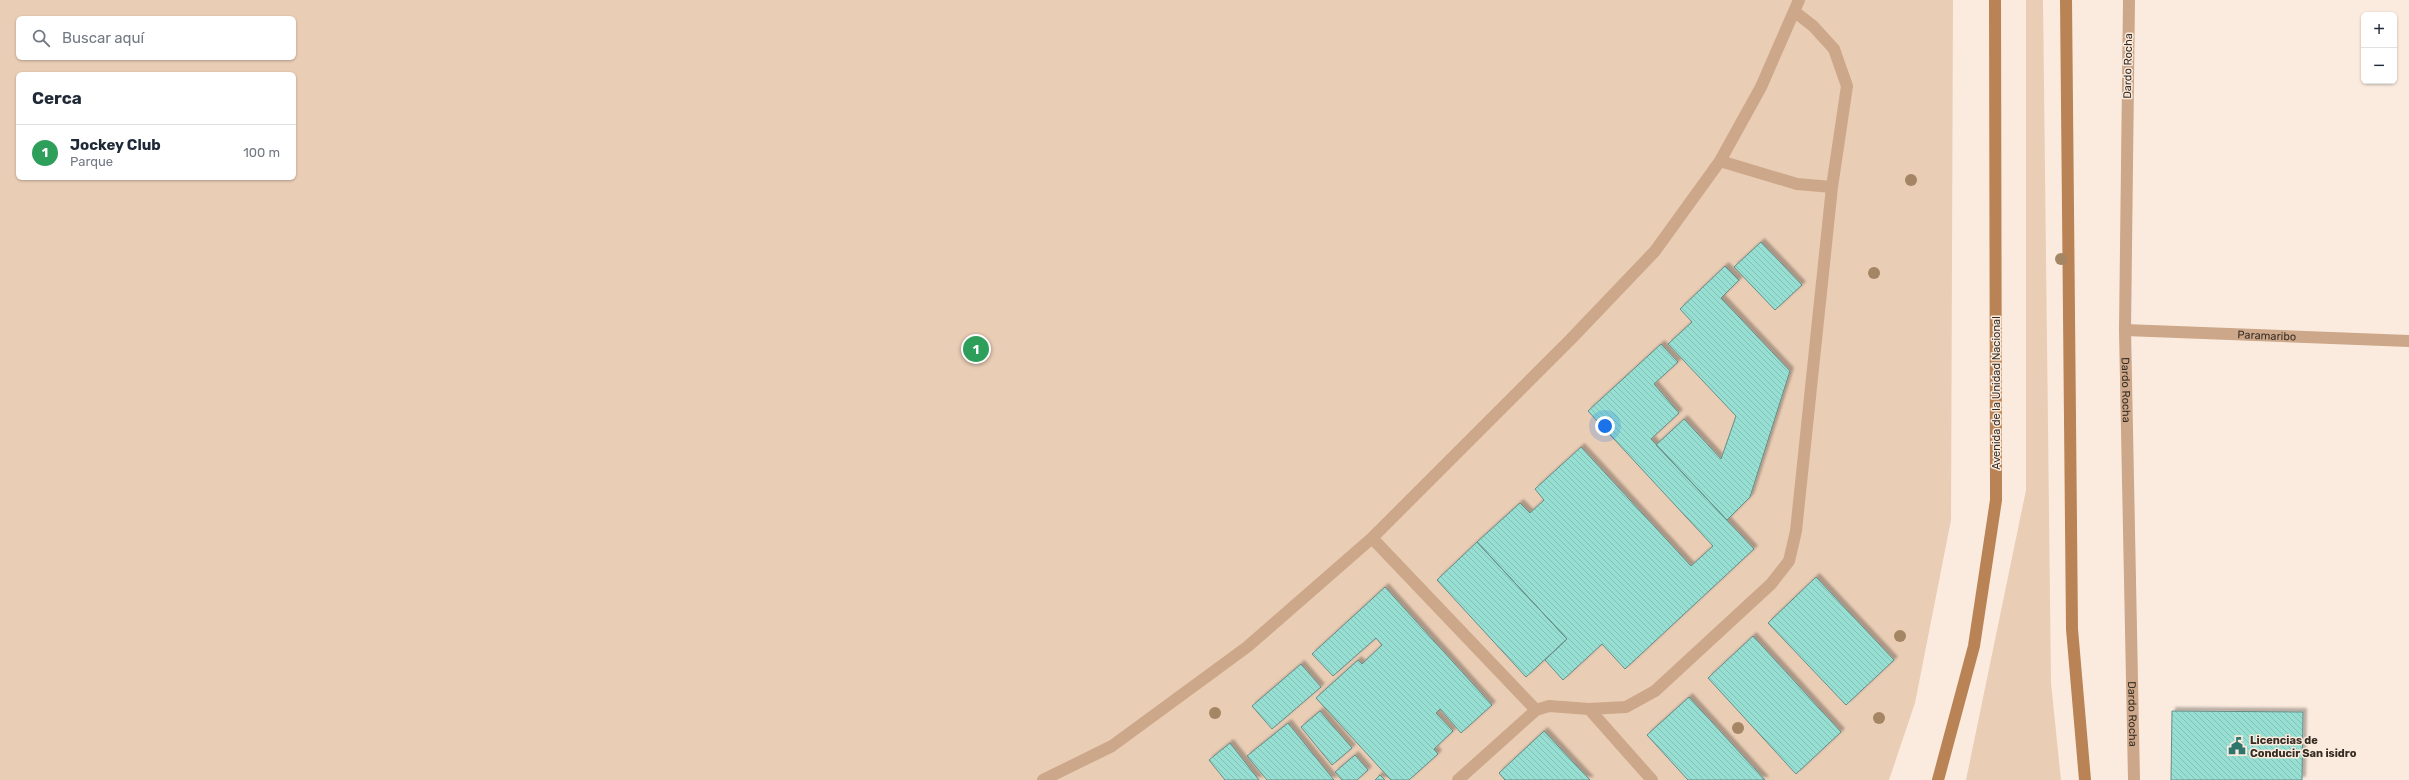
<!DOCTYPE html>
<html lang="es">
<head>
<meta charset="utf-8">
<style>
	:root { --surface:#fff; --page:#f6f6f7; --text:#1f2937; --muted:#747a83; --line:#e0e1e3; --accent:#7c3aed }
	body { margin:0; font-family:Rubik,sans-serif; background:var(--page); color:var(--text) }
	.controls { position:absolute; right:12px; top:12px; display:grid; overflow:hidden; border-radius:6px; box-shadow:0 1px 3px #0004 }
	.controls button { width:36px; height:36px; display:grid; place-items:center; padding:0; border:0; border-bottom:1px solid var(--line); background:var(--surface); color:var(--text); font:20px sans-serif }
	.you { position:absolute; left:1605px; top:426px; width:14px; height:14px; margin:-10px; border:3px solid #fff; border-radius:50%; background:#1a73e8; box-shadow:0 0 0 6px #1a73e833 }
	.badge { display:grid; place-items:center; width:26px; height:26px; border-radius:50%; background:var(--accent); color:#fff; font-size:13px; font-weight:700 }
	.pin { position:absolute; translate:-50% -50%; border:2px solid #fff; box-shadow:0 1px 4px #0006 }
	.list { margin:0; padding:0; list-style:none }
	h2 { display:flex; justify-content:space-between; align-items:center; height:52px; margin:0; padding:0 16px; font-size:17px }
	h2 small { font-size:13px; font-weight:400; color:var(--muted) }
	.list li { display:grid; grid-template-columns:26px 1fr auto; gap:12px; align-items:center; box-sizing:border-box; height:56px; padding:0 16px; border-top:1px solid var(--line) }
	.list b { display:block; font-size:15px; white-space:nowrap }
	.list p { margin:0; font-size:13px; white-space:nowrap; color:var(--muted) }
	.list em { font-size:13px; font-style:normal; color:var(--muted) }
	.icon { flex:none; width:22px; height:22px; fill:none; stroke:currentColor; stroke-width:2; stroke-linecap:round; stroke-linejoin:round }
	.map { position:relative; flex:none; width:2409px; height:780px; overflow:hidden }
	.search { position:absolute; background:var(--surface); box-shadow:0 1px 3px #0004; left:16px; top:16px; width:280px; height:44px; display:flex; align-items:center; gap:10px; box-sizing:border-box; padding:0 14px; border-radius:6px; color:var(--muted); font-size:15px }
	.panel { position:absolute; background:var(--surface); box-shadow:0 1px 3px #0004; left:16px; top:72px; width:280px; height:108px; border-radius:6px }
	.map>svg:first-child { display:block }
	.green { fill:#eacdb5; fill-rule:evenodd }
	.building { fill:url(#building-back-hatch); stroke:#688c86; filter:url(#shadow) }
	.lines { fill:none; stroke-linecap:round; stroke-linejoin:round }
	.lane { stroke:#cca789; stroke-width:12 }
	.street { stroke:#cca789; stroke-width:12 }
	.secondary { stroke:#b98355; stroke-width:12 }
	.tree { fill:#a48564 }
	.labels { text-anchor:middle; dominant-baseline:central; stroke-width:3; stroke-linejoin:round; paint-order:stroke }
	.street-label { font-size:11px; fill:#362c23; stroke:#fbebde }
	.poi-label { font-size:11px; font-weight:bold; fill:#362c23; stroke:#fbebde; text-anchor:start }
</style>
</head>
<body>
<div class="map">
<svg width="2409" height="780" viewBox="0 0 2409 780">
	<defs>
		<pattern id="building-back-hatch" width="6" height="6" patternUnits="userSpaceOnUse"><rect width="6" height="6" fill="#97dfd3"/><path d="M-1 5l2 2M0 0l6 6M5-1l2 2" fill="none" stroke="#83c0b5"/></pattern>
		<filter id="shadow"><feDropShadow dx="3.5" dy="-3.5" stdDeviation="1" flood-color="#0004"/></filter>
	</defs>
	<rect width="100%" height="100%" fill="#fbebde"/>
	<path class="green" d="M0,0h1953l-2,520 -36,183 -26,77h-1889zM18,18h276v40h-276zM18,74h276v104h-276z
		M2026,0h17l8,683 10,97h-95l60,-290z"/>
	<path class="building" d="M1761,242l41,43 -27,25 -41,-43z
		M1725,266l14,14 -18,18 69,73 -40,126 -23,23 -71,-75 28,-26 37,40 15,-43 -68,-72 24,-22 -12,-13z
		M1661,344l17,18 -24,22 25,29 -28,26 103,110 -129,120 -23,-25 -39,36 -18,-20 22,-21 -90,-97 43,-39 10,10 14,-13 -9,-11 46,-42 110,119 22,-20 -125,-135z
		M1477,542l90,97 -41,38 -89,-97z
		M1816,577l78,83 -48,45 -78,-82z
		M1385,587l107,118 -31,28 -21,-24 -4,4 17,18 -19,18 4,5 -29,26h-18l-75,-82 42,-38 4,4 20,-19 -6,-7 -43,38 -21,-22z
		M1753,636l88,96 -45,42 -88,-96z
		M1301,664l20,23 -49,42 -20,-23z
		M1689,697l76,83h-77l-41,-45z
		M1320,711l32,37 -20,17 -31,-38z
		M2172,711l131,1 -1,68h-131z
		M1288,723l46,57h-67l-20,-24z
		M1544,731l46,49h-85l-6,-7z
		M1230,743l29,37h-34l-16,-20z
		M1355,755l13,15 -11,10h-15l-7,-8z
		M1380,775l5,5h-10z"/>
	<g class="lines">
		<path class="lane" d="M1720,161l77,23 35,3
			M1372,538l164,172
			M1589,709l63,71
			M1043,780l69,-34 135,-99 125,-109 199,-199 84,-88 65,-90 41,-74 38,-87
			M1458,780l78,-70 13,-4 40,3 37,-2 29,-16 116,-107 18,-23 7,-30 36,-344 15,-101 -13,-37 -21,-23 -18,-14"/>
		<g class="street">
			<path id="s1" d="M2129,0l-4,330 9,450"/>
			<path id="s2" d="M2125,330l284,11"/>
		</g>
		<path class="secondary" d="M2066,0l6,629 13,151
			M1938,780l36,-134 22,-146 -1,-500"/>
	</g>
	<g class="tree">
		<circle cx="1911" cy="180" r="6"/>
		<circle cx="2061" cy="259" r="6"/>
		<circle cx="1874" cy="273" r="6"/>
		<circle cx="1900" cy="636" r="6"/>
		<circle cx="1215" cy="713" r="6"/>
		<circle cx="1879" cy="718" r="6"/>
		<circle cx="1738" cy="728" r="6"/>
	</g>
	<defs>
		<g id="civic-bare" transform="scale(1.38)"><path d="M-.6-6.5H3V-4.5H.6V-3L4-1V1h2V6H-6V1h2V-1L-.6-3ZM-1.2 2.5V6h2.4V2.5Z" fill="#2e756b" stroke="#fbebde" stroke-width="2.5" paint-order="stroke"/></g>
	</defs>
	<g fill-rule="evenodd">
		<use href="#civic-bare" x="2237" y="746"/>
	</g>
	<g class="labels">
		<g class="street-label">
			<text transform="translate(2128 66) rotate(-89)">Dardo Rocha</text>
			<text stroke="none"><textPath href="#s2" startOffset="142">Paramaribo</textPath></text>
			<text stroke="none"><textPath href="#s1" startOffset="390">Dardo Rocha</textPath></text>
			<text transform="translate(1996 393) rotate(-90)">Avenida de la Unidad Nacional</text>
			<text stroke="none"><textPath href="#s1" startOffset="714">Dardo Rocha</textPath></text>
		</g>
		<g class="poi-label">
			<text x="2250" y="740">Licencias de<tspan x="2250" dy="13">Conducir San isidro</tspan></text>
		</g>
	</g>
</svg>
<div class="controls">
<button>+</button>
<button>−</button>
</div>
<div class="you"></div>
<div class="pin badge" style="left:976px;top:349px;background:#2e9e5b">1</div>
<div class="search"><svg class="icon" aria-label="search" viewBox="0 0 24 24"><circle cx="10" cy="10" r="6"/><path d="M15 15l6 6"/></svg>Buscar aquí</div>
<section class="panel">
<h2>Cerca<small></small></h2>
<ul class="list">
<li><span class="badge" style="background:#2e9e5b">1</span><div><b>Jockey Club</b><p>Parque</p></div><em>100 m</em></li>
</ul>
</section>
</div>
</body>
</html>
